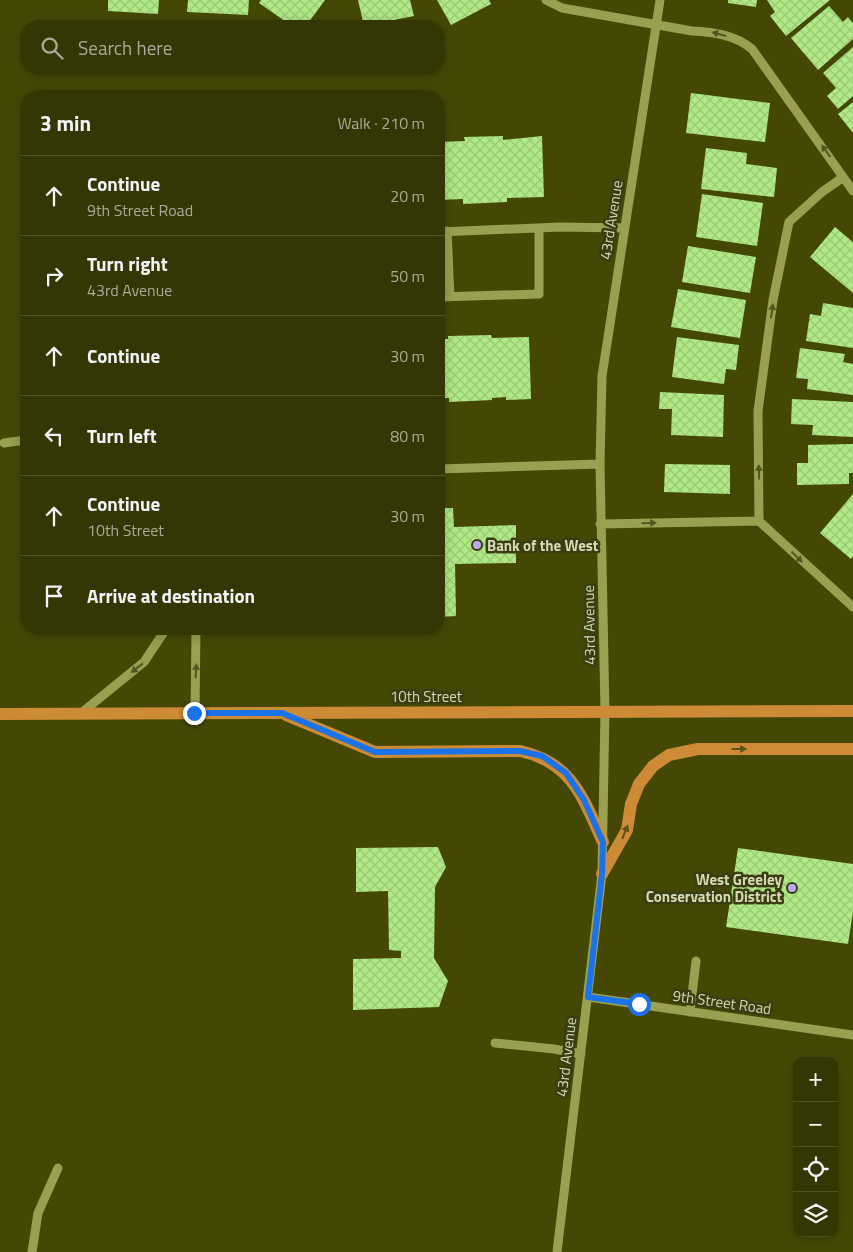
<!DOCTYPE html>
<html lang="en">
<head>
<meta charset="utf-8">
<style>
	:root { --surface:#343604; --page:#3f4113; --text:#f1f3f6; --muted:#a9ab9a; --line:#4e5026 }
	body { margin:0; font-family:"Titillium Web",sans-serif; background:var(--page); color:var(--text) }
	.controls { position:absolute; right:15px; bottom:15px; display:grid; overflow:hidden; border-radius:10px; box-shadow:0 2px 12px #0003 }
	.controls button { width:45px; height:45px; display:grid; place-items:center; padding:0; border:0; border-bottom:1px solid var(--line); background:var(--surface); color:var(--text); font:25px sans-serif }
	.stop { position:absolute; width:15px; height:15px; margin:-11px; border:4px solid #1a73e8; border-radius:50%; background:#fff }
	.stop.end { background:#1a73e8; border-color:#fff; box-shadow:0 1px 5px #0008 }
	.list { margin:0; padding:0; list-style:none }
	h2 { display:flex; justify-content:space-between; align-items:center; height:65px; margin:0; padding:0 20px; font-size:21px }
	h2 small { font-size:16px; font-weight:400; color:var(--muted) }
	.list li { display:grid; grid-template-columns:32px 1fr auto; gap:15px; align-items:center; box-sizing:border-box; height:80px; padding:0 20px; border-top:1px solid var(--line) }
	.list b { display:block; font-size:19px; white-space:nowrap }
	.list p { margin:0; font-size:16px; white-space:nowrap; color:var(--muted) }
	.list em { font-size:16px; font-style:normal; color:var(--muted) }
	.icon { flex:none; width:28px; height:28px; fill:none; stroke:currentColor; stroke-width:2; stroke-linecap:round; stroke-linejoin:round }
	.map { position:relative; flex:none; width:853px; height:1252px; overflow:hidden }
	.search { position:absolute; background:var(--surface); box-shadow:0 2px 12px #0003; left:20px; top:20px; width:425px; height:55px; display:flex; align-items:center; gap:12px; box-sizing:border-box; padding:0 18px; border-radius:20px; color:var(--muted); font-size:19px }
	.panel { position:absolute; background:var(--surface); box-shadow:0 2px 12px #0003; left:20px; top:90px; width:425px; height:545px; border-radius:20px }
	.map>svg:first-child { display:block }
	.building { fill:url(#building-cross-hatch) }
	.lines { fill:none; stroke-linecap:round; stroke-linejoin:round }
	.minor { stroke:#99a050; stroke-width:9 }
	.major { stroke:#cc8b34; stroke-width:12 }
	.oneway { fill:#525622 }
	.oneway2 { fill:#5e501a }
	.route { stroke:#1a73e8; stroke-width:6 }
	.poi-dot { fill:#baaaf6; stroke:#3a3d12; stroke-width:2 }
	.labels { text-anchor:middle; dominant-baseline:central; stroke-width:5; stroke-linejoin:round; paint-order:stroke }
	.street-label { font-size:15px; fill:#d5dab3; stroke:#3a3d12 }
	.poi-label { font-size:15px; font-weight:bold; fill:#d5dab3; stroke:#3a3d12; text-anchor:start }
</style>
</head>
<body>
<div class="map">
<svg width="853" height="1252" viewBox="0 0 853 1252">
	<defs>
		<pattern id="building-cross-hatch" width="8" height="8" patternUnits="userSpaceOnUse" patternTransform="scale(1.25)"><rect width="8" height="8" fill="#b0ea85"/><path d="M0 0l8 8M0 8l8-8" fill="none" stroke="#9ac875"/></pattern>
	</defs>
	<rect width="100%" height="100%" fill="#454805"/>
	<path class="building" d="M108,0h51l-1,14 -50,-3z
		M188,0h61l-1,15 -61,-3z
		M261,0h64l-19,26h-14l-33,-23z
		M358,0h52l4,16 -50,10z
		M437,0h52l2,4 -40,21z
		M728,0h29l-1,7 -28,-4z
		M767,0h63l-44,36 -16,-20 5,-4z
		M829,6l14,16 5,-5 5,6v16l-35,31 -27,-32z
		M853,47v49l-15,13 -11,-13 9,-8 -13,-15z
		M691,93l79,10 -5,39 -79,-9z
		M853,102v31l-15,-19z
		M503,136v4l39,-4 2,61 -37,1v4l-44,2v-5l-24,1v-58l26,-1 -1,-4z
		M706,148l41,5 -1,11 31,4 -3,29 -73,-8z
		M702,194l61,9 -6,43 -61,-9z
		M835,227l18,15v51l-43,-36z
		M688,246l68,11 -6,36 -68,-11z
		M678,289l68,11 -6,38 -69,-11z
		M823,303l30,5v40l-47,-7 4,-27 11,2z
		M491,335l1,3 37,-1 2,62 -25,1v-3l-14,1v2l-43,2v-4h-10v-59h9v-3z
		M677,337l62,8 -3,25 -10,-1 -2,15 -52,-7z
		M800,348l45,6 -2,8 10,2v31l-46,-6 1,-10 -12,-1z
		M660,392l64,3 -1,42 -52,-2 1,-26h-13z
		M792,399l61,3v35l-41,-2 1,-10 -22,-1z
		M853,444v29h-4v11l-52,1v-22h11v-18z
		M665,464l65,1v29l-66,-2z
		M853,494v62l-2,3 -31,-26z
		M439,508h14l1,19 62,-2v38l-61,1 1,52 -17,1z
		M438,847l8,20 -11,20 -1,71 14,23 -9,26 -86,3v-51l48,-1v-7l-12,-1 -1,-59 -32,1v-44z
		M738,848l115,16v48l-5,32 -122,-17z"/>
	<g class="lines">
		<path class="minor" d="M546,0l16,8 130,23c22,1 43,4 60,18l101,142
			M447,231l3,66
			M439,232l121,-5 64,1
			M439,297l100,-3v-65
			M4,443l22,-3
			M439,469l161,-5
			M759,521l-1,-110 15,-111 16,-78 33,-30 20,-14
			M600,524l159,-3 94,86
			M195,713l1,-84
			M80,714l64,-52 22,-33
			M588,997l265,38
			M690,1012l6,-51
			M495,1043l59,6 27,5
			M32,1252l6,-39 20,-45
			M557,1252l45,-378 3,-163 -5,-247 2,-88 58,-376"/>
		<path class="major" d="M0,714l853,-3
			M286,715l89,37 145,-1c52,11 63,47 83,91
			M602,874l25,-44 4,-26 8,-20 14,-18 16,-11 29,-6h155"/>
	</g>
	<defs><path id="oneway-solid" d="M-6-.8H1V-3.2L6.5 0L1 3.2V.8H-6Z" transform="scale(1.25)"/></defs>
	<g class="oneway">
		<use href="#oneway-solid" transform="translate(719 34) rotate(-165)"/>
		<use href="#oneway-solid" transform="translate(826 151) rotate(-126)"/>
		<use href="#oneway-solid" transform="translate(772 311) rotate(-82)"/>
		<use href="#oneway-solid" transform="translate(759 472) rotate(-91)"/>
		<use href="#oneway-solid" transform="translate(649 523) rotate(-1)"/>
		<use href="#oneway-solid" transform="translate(797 557) rotate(44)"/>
		<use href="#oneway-solid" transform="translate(137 668) rotate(142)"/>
		<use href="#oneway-solid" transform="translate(196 671) rotate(-87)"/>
	</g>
	<g class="oneway2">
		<use href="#oneway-solid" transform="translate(739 749)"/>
		<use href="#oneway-solid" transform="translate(625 832) rotate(-68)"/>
	</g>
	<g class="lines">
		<path class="route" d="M194,713h88l93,39 145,-1 22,5 24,17 18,27 19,42 -1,32 -14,123 51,7"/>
	</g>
	<g class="poi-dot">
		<circle cx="477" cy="545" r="5"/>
		<circle cx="792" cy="888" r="5"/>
	</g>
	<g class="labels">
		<g class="street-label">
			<text transform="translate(611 220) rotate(-81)">43rd Avenue</text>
			<text transform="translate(589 625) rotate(-91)">43rd Avenue</text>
			<text x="426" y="696">10th Street</text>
			<text transform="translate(722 1002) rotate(8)">9th Street Road</text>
			<text transform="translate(566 1057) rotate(-83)">43rd Avenue</text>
		</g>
		<g class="poi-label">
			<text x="487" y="545">Bank of the West</text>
			<text x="782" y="879" text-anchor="end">West Greeley<tspan x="782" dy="17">Conservation District</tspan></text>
		</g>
	</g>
</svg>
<div class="controls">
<button>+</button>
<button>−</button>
<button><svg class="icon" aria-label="locate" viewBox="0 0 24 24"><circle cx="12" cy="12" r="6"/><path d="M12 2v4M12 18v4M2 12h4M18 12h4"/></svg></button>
<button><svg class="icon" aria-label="layers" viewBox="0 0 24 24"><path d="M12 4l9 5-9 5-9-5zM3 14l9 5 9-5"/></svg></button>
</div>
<div class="stop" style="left:639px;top:1004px"></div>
<div class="stop end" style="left:194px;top:713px"></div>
<div class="search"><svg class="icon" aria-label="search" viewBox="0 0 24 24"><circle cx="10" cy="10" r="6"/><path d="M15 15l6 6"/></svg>Search here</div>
<section class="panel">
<h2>3 min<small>Walk · 210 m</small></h2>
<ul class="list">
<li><svg class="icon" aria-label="ahead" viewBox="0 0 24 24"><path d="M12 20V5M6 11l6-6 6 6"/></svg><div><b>Continue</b><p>9th Street Road</p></div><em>20 m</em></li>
<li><svg class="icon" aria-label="right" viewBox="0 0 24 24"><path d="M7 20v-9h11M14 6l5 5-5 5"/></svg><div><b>Turn right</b><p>43rd Avenue</p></div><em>50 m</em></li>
<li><svg class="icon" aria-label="ahead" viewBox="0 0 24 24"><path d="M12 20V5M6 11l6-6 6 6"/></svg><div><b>Continue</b></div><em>30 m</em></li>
<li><svg class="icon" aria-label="left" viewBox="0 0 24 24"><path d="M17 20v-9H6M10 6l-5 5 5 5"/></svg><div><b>Turn left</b></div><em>80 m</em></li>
<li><svg class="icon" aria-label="ahead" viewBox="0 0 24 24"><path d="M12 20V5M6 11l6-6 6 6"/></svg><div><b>Continue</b><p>10th Street</p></div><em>30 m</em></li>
<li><svg class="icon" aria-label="arrive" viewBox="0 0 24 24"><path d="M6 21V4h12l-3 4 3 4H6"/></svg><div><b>Arrive at destination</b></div></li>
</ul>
</section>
</div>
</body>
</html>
